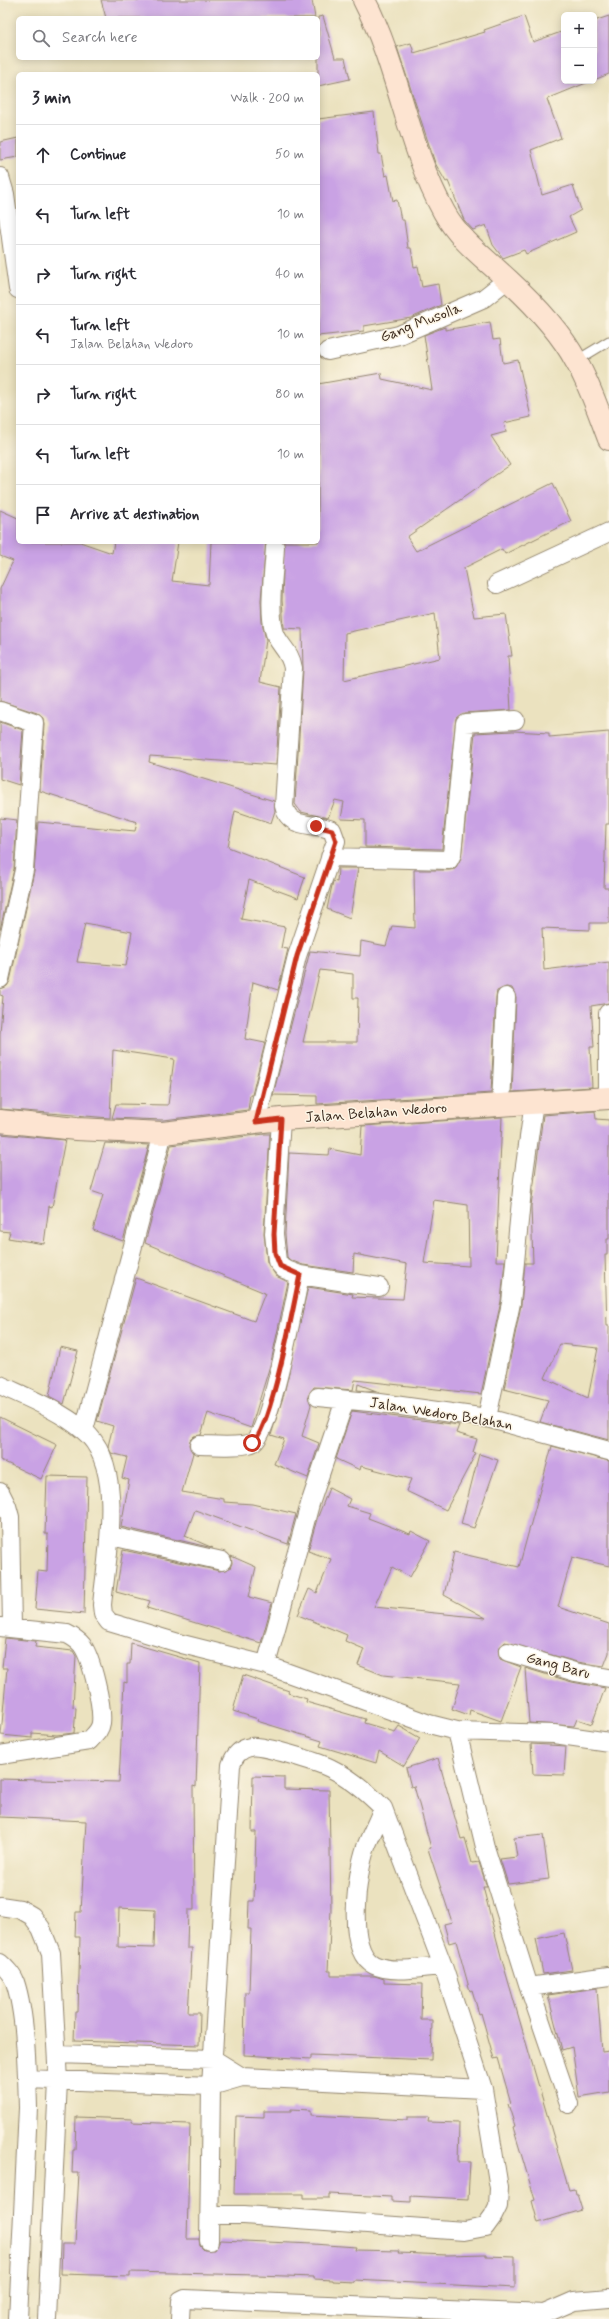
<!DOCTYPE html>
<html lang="en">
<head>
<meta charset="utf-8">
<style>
	:root { --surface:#fff; --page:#f2f2f3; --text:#2b2b33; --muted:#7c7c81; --line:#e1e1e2 }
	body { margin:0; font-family:Mynerve,sans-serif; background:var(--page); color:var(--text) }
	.controls { position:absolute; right:12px; top:12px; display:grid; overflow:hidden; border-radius:6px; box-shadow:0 2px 10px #0003 }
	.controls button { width:36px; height:36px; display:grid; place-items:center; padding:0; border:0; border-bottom:1px solid var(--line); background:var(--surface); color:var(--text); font:20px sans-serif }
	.stop { position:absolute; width:12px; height:12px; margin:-9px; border:3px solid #c8321e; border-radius:50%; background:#fff }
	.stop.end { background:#c8321e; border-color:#fff; box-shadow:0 1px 4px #0008 }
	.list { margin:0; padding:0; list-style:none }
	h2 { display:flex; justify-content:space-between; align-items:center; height:52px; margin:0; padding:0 16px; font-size:17px }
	h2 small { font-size:13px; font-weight:400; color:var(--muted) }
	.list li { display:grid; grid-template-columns:26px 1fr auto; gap:12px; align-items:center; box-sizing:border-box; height:60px; padding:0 16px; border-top:1px solid var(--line) }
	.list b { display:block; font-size:15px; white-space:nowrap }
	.list p { margin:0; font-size:13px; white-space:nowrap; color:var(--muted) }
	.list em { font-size:13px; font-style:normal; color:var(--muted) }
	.icon { flex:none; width:22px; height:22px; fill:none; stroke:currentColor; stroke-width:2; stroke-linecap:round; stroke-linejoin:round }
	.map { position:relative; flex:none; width:609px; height:2319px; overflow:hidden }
	.search { position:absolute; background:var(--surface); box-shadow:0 2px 10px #0003; left:16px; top:16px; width:304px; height:44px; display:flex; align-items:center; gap:10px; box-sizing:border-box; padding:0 14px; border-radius:6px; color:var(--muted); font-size:15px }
	.panel { position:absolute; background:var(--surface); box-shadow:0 2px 10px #0003; left:16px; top:72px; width:304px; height:472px; border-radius:6px }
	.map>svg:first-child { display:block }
	.building { fill:#c9a2e4; fill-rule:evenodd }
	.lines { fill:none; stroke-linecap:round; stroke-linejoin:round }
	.lane-casing { stroke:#93866e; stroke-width:11 }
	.street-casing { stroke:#93866e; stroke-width:20 }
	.secondary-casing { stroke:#93866e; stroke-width:24 }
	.lane { stroke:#fff; stroke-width:9 }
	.street { stroke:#fff; stroke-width:18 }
	.secondary { stroke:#fde4d1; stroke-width:22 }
	.route { stroke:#c8321e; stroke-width:5 }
	.labels { text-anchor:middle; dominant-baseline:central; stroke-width:3; stroke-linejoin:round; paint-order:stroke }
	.street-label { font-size:15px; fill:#3b2a1e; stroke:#fcf5e5 }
</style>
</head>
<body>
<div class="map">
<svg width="609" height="2319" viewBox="0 0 609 2319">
	<rect width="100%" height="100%" fill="#fcf5e5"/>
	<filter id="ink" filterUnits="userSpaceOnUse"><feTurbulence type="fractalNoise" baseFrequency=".025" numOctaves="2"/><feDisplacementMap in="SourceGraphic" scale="8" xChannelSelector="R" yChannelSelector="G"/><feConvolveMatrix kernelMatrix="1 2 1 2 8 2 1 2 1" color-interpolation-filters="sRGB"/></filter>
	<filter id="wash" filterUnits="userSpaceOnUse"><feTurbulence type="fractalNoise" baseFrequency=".012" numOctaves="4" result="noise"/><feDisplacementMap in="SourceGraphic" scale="16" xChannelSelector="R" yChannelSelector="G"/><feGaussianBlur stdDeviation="0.9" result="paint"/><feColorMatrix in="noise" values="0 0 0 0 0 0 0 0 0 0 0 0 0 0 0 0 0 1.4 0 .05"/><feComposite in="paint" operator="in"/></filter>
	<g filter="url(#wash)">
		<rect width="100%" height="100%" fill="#ebe2bf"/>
		<g id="blocks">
			<path class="building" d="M101,0h211l3,18h-209z
				M323,16l12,42h10l5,21 -32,7v-69z
				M524,16l9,26 31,-11v50h27l-44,18 14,39 -30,12 11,45 31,-10 8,25 -12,7 7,15 -50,22 -2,-4 -21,8 -10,-13 -7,-20 -13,5 -9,-10 -16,-39 -2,1 -11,-19 -38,-116 14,-4 3,10 71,-21 -1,-2z
				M609,16v58l-15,6v-59z
				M374,112l5,42h2l4,22 3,-1 5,26 4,-1 4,20h3l4,28h3l3,19 4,-1 4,21 16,-3 3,21 -30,13 -47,8v5l-46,5v-217z
				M18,138v19l-18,3v-18z
				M490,322l3,18 7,-1 3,24 15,-3 13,57 -27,6 2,9 -15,4 19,29 -103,72 9,14 137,-68 18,38 -66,33 -3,-5 -38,19 10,49 32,-3 6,42h-4l3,54 -47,3 -8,5 -14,131 -77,-2v-27l-24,-1 3,-17 -9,-2 -7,18 -27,-6 -6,-8 8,-135 -1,-40 -18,-1 -2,-28 2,-58h34v-158l63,-11 1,6 50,11 -8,-55 21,-8v3zM435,613l5,45 -96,22 1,-47z
				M0,510l18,8v24h62l32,11 2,-11h64l-6,39 37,4 2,-43h55l-5,58 1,22 4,18 -6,42 21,5 -5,78 -126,-9 -1,6 125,39 1,10 -4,12 -36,-12 -7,36 77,30 -7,21 -49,-18 -8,39 44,8 -4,21 7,1 -10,41 -25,-8 -8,57 20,4 -13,52h-2l-2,15 -85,10 -51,-2 4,-14 52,1 6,-46 -61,-9 -3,68 -110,-9v-76l3,-37 -3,-1v-6l7,-3 3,-5 24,-109 4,-50 97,9 2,-9 -97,-31 4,-67 -1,-6 -6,-5 -37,-12v-112l13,-28 -13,-5zM85,923l47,9 -6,34 -49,-4z
				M0,722l23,8 -4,55 -19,-6z
				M513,731l36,2v4l60,-5v92h-3l-2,64h5v35h-19v7l-48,-2 2,42 65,-8v41l-18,3 3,41h-4l2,40 -80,5 4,-95 -4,-9 -6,-1 -9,4 -1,6 -5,96 -174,11v-8l-44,-1 37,-144 50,5 1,-15 25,5 6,-20 23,2 -1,-58h35l6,-1 6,-11 14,-125zM320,970l33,4v24h5l-1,44h-54z
				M0,818l17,2 -3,49 -14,61z
				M338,868h20l-8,50 -23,-9 6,-28 4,1z
				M595,1111l1,8 13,1v119h-2v16h-2l2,71h2v114l-69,-18 8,-22 -44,-11 17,-84 4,-42h8l-2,-57 12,-91zM560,1344l38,4 -10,50 -43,-20z
				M502,1117l-6,144h9l-4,40 -20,93 -126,-14 -2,10 -39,-3 -6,9 3,9 -9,31 17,7 -11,35 -34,-14 10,-25 -13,-4 13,-41 24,-107 45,7 -1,3 51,2 4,-35 -53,-10 -1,18 -50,-7 -13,-5 -3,-3 -2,-23 4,-81 40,2 1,-6 30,6 2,-29zM434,1200l34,5 1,61 -45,-3z
				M0,1134l65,6 -13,67 -3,-1 -5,38 -36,-6 2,-6 -10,-1z
				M265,1134h5l-6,99 3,29 9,14 12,6 -17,80 -20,66 -43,-15 -7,22 -7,1 -4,4 -1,5 4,8 -11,39 42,7v3l28,2 44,10 -8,30 -93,-34 -10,26 28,12 -92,-21 8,-47 -7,-2 5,-21 -16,-4 -3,-7 5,-20 -16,-5 39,-143 118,43 11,-28 -120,-50 26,-98z
				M105,1143l44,2 -26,96 -30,-11 10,-35 -12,-4z
				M60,1347l18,4 -14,53 -15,-8z
				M358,1384l21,8 -22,-2z
				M352,1411l107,14 -3,8 21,6 -4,13 3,1 -30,57 -40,-19 5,-12 -50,-13 -1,4 -24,-11z
				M0,1417l57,28 -16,34 -41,-19z
				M552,1446l57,15v105l-37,-9 -14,50 51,17v29l-5,13 -27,-4 -72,-20 -7,7 2,10 21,8 -20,54 -31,-11 -1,5 -17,-6 8,-26 -77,-8 -25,-10 6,-16 -19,-8 2,-6 -49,-20 11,-26 8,4 14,-34 -23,-8 9,-32 12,-31 21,11 -3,7 23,7 -2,5 42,16 1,-3 19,10 -20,36 -18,-10 -18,40 112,11 -42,-23 10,-43 65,15z
				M479,1454l19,6 -24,68 -13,-4z
				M47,1476l40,1 -3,137 -49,-5 3,-38 9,1 1,-38h-3z
				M123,1550l97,21 10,-3 2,-5 -1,-7 25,11 -7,30 23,6 -11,40 -114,-35 3,-7 -34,-9z
				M5,1638l31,3 -1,6 38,4 3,5 -3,51 3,1 -2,25 -17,2 -25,-2v5l-31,-3 6,-67h-5z
				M131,1643l69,20 -4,124 -3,-1 1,124h-6l-1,38h5l-4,65h12l-1,32 -125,-4 1,-29h3l2,-75h-5l1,-25h5l5,-91 -86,-4v-38l119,3 5,-100 3,1v-19h3zM119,1908l36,2 -1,38 -36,-1z
				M525,1668l47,14 33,6 -13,36 -15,-5 -3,7 -45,-3z
				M243,1675l46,16 -1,2 19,6 -1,3 59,17 -1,4 31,9 4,-6 21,12 -16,28 -25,-15 -3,12 -56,-17 2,-5 -65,-20 1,-2 -25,-8z
				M531,1744l35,2 -2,29 -31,-1z
				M438,1758l23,81 4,-1 7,25 7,-1 8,25h-4l19,73 67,230 5,-1 1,5h2l5,16 -44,13 -6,-22 3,-1 -22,-73 2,-1 -7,-22 3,-1 -13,-45 -4,1 -13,-46 -2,1 -7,-24 -2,1 -14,-50 -7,2 -5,-19 8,-2 -24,-73 3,-1 -17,-62 -3,1 -5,-19z
				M253,1776l31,1v12l45,1 2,120 -3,61h3v5h44l9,3v4l38,1 -1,36h11l-1,40 -120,-5v4l-67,-4 1,-63h4l2,-63h-3l1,-28h5l1,-36 1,-33h-4z
				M543,1835l6,44 -41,5 -8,-25 17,-2 -3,-19z
				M564,1933l8,37 -29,4 -7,-35z
				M597,1988l5,64 7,-1v41l-30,5 -7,-50 -10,3 -14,-55z
				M291,2109l20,1v5l96,5v-3h22l-1,5 31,1 -1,39h12l-2,37 -57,-3v6l-20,-1v-4l-62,-3v4h-26v-4h-69l2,-78 28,1v-6h27z
				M76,2117l56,2 -1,3 59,2 -3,115h12l1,7 4,4h10l6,-10 93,4 43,3 -1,3 44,1 -1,2 49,2 39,-1v2l29,1v31l-161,-8v2l-21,-1v-1l-19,-1v-2l-57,-2 -127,-3v4l-69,-2 1,-30h13l4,-71h-7l1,-23h2z"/>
		</g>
	</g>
	<g filter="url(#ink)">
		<use href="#blocks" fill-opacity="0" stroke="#93866e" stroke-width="1"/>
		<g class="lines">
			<g class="lane-casing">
				<path id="lane" d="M576,361l33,-20"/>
			</g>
			<g class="street-casing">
				<path id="street" d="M0,177l5,17 13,95
					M328,351l71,-16 85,-37 24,-19
					M497,584l112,-52
					M0,711l34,12 -10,147 -24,109
					M330,857l119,3 3,-6 13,-131 50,-3
					M608,1013v85
					M501,1104l5,-107
					M281,1119l-7,115 3,27 7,8 16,6 79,12
					M256,1122l41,-166 39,-115 -4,-11c-18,-8 -43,0 -48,-24l9,-138c-3,-19 -16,-23 -19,-38 -6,-23 0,-58 1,-83
					M0,1385c28,13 59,25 83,45 44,35 23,128 19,175l1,9 6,8 73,22 84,21 163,59 28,7 97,3 55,8
					M318,1397l62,6 107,15 122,33
					M487,1418l24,-115 12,-123 11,-78
					M84,1430l79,-297
					M199,1445c13,0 44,3 55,-3 16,-10 41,-142 46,-167
					M0,1492l7,14 3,11 2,110
					M111,1536l111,25
					M0,1627l67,7c6,3 11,6 15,11 10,14 21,62 19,78 -1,8 -7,12 -12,18l-89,14
					M508,1652l67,20 34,6
					M266,1665l44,-161 35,-104
					M457,1731l28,116 44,140 40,117
					M383,1808c-5,13 -12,26 -17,39 -9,25 -21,104 8,118 19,9 48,2 69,1
					M0,1906l20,3 12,7 9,12 10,25 7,128 -11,238
					M0,1963c5,4 13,13 15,19 11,33 12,90 13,126l-10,211
					M529,1987l80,-11
					M57,2054l156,5 29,18
					M27,2079l184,7 31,-9 241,12
					M209,2241l2,-155 20,-321c3,-9 9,-16 19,-18 10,-3 68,15 80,21 19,9 38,25 53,40l60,158 40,123 16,99 -1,18 -5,10 -8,11 -21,4 -220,-16h-34
					M180,2319l1,-18 4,-2 359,15 30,-13 35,-3"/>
			</g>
			<g class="secondary-casing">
				<path id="secondary" d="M364,0c35,68 43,145 80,212 16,29 41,46 64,68 25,23 52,51 68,81 14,24 23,52 33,78
					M0,1121l76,8 87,4 118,-14 328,-21"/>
			</g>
			<use href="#lane" class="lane"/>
			<use href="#street" class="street"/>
			<use href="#secondary" class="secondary"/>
		</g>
	</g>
	<g class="lines" filter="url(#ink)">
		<path class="route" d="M252,1443c19,-12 42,-141 48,-168l-20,-9 -5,-13 -1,-19 7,-115 -25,3 41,-166 39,-115 -4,-11 -16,-4"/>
	</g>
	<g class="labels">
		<g class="street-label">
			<text transform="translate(421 323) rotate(-21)">Gang Musolla</text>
			<text transform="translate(376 1113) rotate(-4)">Jalan Belahan Wedoro</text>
			<text transform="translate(441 1414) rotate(9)">Jalan Wedoro Belahan</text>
			<text transform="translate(558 1666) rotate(15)">Gang Baru</text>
		</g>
	</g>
</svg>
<div class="controls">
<button>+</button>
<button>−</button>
</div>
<div class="stop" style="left:252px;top:1443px"></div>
<div class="stop end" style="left:316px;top:826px"></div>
<div class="search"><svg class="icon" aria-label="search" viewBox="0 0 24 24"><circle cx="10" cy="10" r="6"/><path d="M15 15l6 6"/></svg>Search here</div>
<section class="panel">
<h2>3 min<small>Walk · 200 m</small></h2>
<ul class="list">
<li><svg class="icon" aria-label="ahead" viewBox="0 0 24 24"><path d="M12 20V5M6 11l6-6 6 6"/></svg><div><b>Continue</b></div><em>50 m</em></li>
<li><svg class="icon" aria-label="left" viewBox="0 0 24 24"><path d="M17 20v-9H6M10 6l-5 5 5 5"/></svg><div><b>Turn left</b></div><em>10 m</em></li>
<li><svg class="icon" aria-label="right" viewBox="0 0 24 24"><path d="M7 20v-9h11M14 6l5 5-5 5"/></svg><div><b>Turn right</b></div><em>40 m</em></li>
<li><svg class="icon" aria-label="left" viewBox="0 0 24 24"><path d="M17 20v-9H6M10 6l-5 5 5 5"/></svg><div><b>Turn left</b><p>Jalan Belahan Wedoro</p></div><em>10 m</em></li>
<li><svg class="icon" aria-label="right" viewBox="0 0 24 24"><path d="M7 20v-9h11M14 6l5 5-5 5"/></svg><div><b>Turn right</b></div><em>80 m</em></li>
<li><svg class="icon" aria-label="left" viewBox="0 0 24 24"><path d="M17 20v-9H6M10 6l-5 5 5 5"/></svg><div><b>Turn left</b></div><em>10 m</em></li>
<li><svg class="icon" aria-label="arrive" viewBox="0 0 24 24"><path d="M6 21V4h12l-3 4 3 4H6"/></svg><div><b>Arrive at destination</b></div></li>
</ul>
</section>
</div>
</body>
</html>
